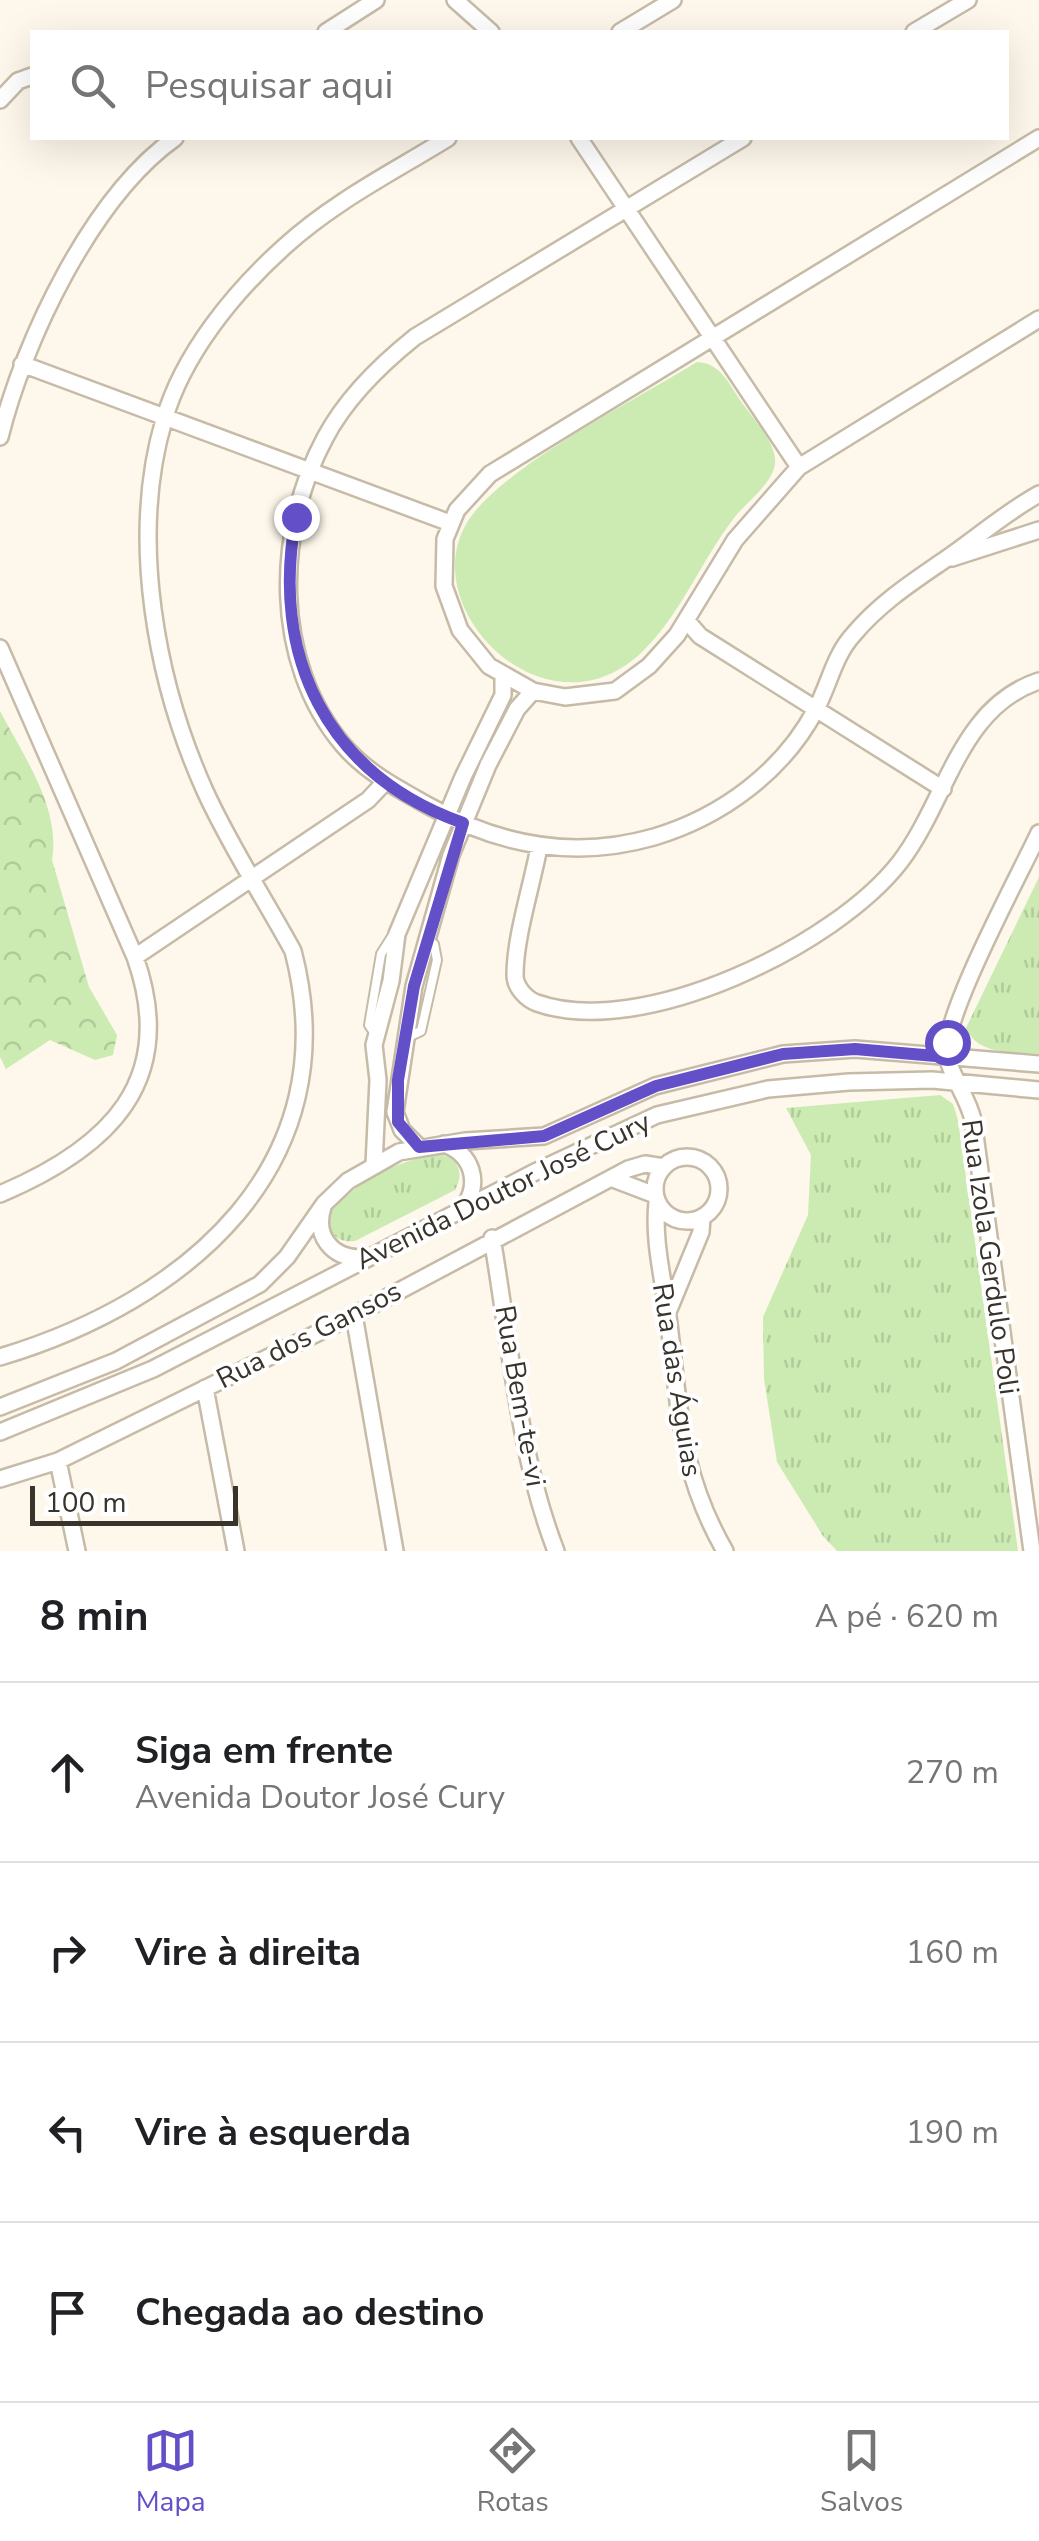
<!DOCTYPE html>
<html lang="pt">
<head>
<meta charset="utf-8">
<style>
	:root { --surface:#fff; --page:#f6f6f6; --text:#202124; --muted:#757577; --line:#e0e0e0; --accent:#634fc7 }
	body { margin:0; font-family:"Nunito Sans",sans-serif; background:var(--page); color:var(--text) }
	.scale { position:absolute; left:30px; bottom:25px; width:208px; box-sizing:border-box; padding-left:10px; border:5px solid #38342c; border-top:0; font-size:28px; line-height:35px; white-space:nowrap; color:#38342c; -webkit-text-stroke:8px #fff; paint-order:stroke }
	.stop { position:absolute; width:30px; height:30px; margin:-22px; border:8px solid #634fc7; border-radius:50%; background:#fff }
	.stop.end { background:#634fc7; border-color:#fff; box-shadow:0 2px 10px #0008 }
	.list { margin:0; padding:0; list-style:none }
	h2 { display:flex; justify-content:space-between; align-items:center; height:130px; margin:0; padding:0 40px; font-size:42px }
	h2 small { font-size:32px; font-weight:400; color:var(--muted) }
	.list li { display:grid; grid-template-columns:65px 1fr auto; gap:30px; align-items:center; box-sizing:border-box; height:180px; padding:0 40px; border-top:2px solid var(--line) }
	.list b { display:block; font-size:38px; white-space:nowrap }
	.list p { margin:0; font-size:32px; white-space:nowrap; color:var(--muted) }
	.list em { font-size:32px; font-style:normal; color:var(--muted) }
	.icon { flex:none; width:55px; height:55px; fill:none; stroke:currentColor; stroke-width:2; stroke-linecap:round; stroke-linejoin:round }
	.map { position:relative; flex:none; width:1039px; height:1551px; overflow:hidden }
	.search { position:absolute; background:var(--surface); box-shadow:0 10px 40px #0002; left:30px; right:30px; top:30px; height:110px; display:flex; align-items:center; gap:25px; box-sizing:border-box; padding:0 35px; border-radius:0px; color:var(--muted); font-size:38px }
	.sheet { height:850px; background:var(--surface) }
	nav { display:flex; justify-content:space-around; align-items:center; box-sizing:border-box; height:140px; border-top:2px solid var(--line); background:var(--surface); font-size:28px; color:var(--muted) }
	nav a { display:grid; justify-items:center; gap:5px }
	nav .on { color:var(--accent) }
	.map>svg:first-child { display:block }
	.grass { fill:url(#grass-tufts) }
	.forest { fill:url(#forest-crowns) }
	.park { fill:#ccebb2 }
	.lines { fill:none; stroke-linecap:round; stroke-linejoin:round }
	.lane-casing { stroke:#c6bba7; stroke-width:12 }
	.street-casing { stroke:#c6bba7; stroke-width:20 }
	.lane { stroke:#fff; stroke-width:8 }
	.street { stroke:#fff; stroke-width:15 }
	.route { stroke:#634fc7; stroke-width:12 }
	.labels { text-anchor:middle; dominant-baseline:central; stroke-width:8; stroke-linejoin:round; paint-order:stroke }
	.street-label { font-size:28px; fill:#38342c; stroke:#fff }
</style>
</head>
<body>
<div class="map">
<svg width="1039" height="1551" viewBox="0 0 1039 1551">
	<defs>
		<pattern id="grass-tufts" width="24" height="20" patternUnits="userSpaceOnUse" patternTransform="scale(2.5)"><rect width="24" height="20" fill="#ccebb2"/><path d="M3 7l-1-3M5 7V3M7 7l1-3M15 17l-1-3M17 17v-4M19 17l1-3" fill="none" stroke="#b0ca99"/></pattern>
		<pattern id="forest-crowns" width="20" height="18" patternUnits="userSpaceOnUse" patternTransform="scale(2.5)"><rect width="20" height="18" fill="#ccebb2"/><path d="M2 6a3 3 0 1 1 6 0M12 15a3 3 0 1 1 6 0" fill="none" stroke="#b0ca99"/></pattern>
	</defs>
	<rect width="100%" height="100%" fill="#fef7eb"/>
	<path class="grass" d="M1039,877v177c-27,-3 -61,2 -73,-26z
		M940,1095l13,9 5,16 60,431h-181l-14,-15 -46,-74 -13,-83 -1,-62 45,-102 3,-60 -25,-47z
		M438,1154c20,3 27,19 17,36l-100,51c-19,2 -27,-8 -27,-26 30,-35 65,-53 110,-61z"/>
	<path class="forest" d="M0,711c23,44 61,97 52,149l37,127 28,48 -4,20 -18,5 -45,-20 -44,29 -6,-12z"/>
	<path class="park" d="M697,362c23,1 31,20 43,38 10,15 33,39 35,58 3,22 -29,44 -41,60 -33,43 -52,94 -90,132 -95,95 -232,-41 -176,-129 34,-54 171,-123 229,-159z"/>
	<g class="lines">
		<g class="lane-casing">
			<path id="lane" d="M375,1034l-6,-9 12,-71 12,-19
				M408,1037l13,-6 16,-71 -3,-16 -6,-4"/>
		</g>
		<g class="street-casing">
			<path id="street" d="M455,0l36,32
				M326,32l50,-32
				M620,32l53,-32
				M914,32l54,-32
				M0,100l18,-19 14,-5
				M579,138l220,329
				M743,138l-328,199c-35,28 -69,61 -90,101 -50,93 -53,223 18,307 24,28 54,43 86,61 71,40 145,54 225,31 67,-20 129,-65 162,-128 13,-24 18,-53 37,-74 25,-30 55,-50 87,-72 33,-22 63,-49 99,-69
				M1039,138l-549,336 -33,36 -12,29 -1,47 16,44 29,36 44,25 32,6 50,-6 34,-25 28,-31 58,-95 64,-73 240,-148
				M22,364l428,159
				M0,437c24,-97 92,-240 175,-299
				M952,558l87,-28
				M687,621l13,15 243,153
				M0,648l135,309c44,124 -26,191 -135,237
				M539,847c-7,38 -24,90 -24,128 0,12 11,24 22,28 105,37 299,-58 363,-141 47,-61 59,-155 139,-181
				M135,957l233,-157 17,-18
				M444,1144c28,10 37,38 20,63
				M419,1147l-17,-17 -7,-18 19,-126 37,-131 37,-90 29,-56 16,-18
				M655 1189a32 32 0 1 1 64 0a32 32 0 1 1-64 0Z
				M374,1165l4,-85 -4,-35 17,-64 6,-47 66,-157 40,-82v-19
				M613,1179l42,16
				M657,1202c-4,39 6,75 11,114 12,91 10,153 57,235
				M323,1207c-9,28 8,51 38,51
				M492,1238c18,104 26,215 64,313
				M668,1312l33,-80 1,-15
				M354,1315l41,236
				M0,1357c187,-56 349,-192 293,-406 -29,-53 -63,-105 -88,-160 -49,-109 -76,-253 -41,-371 19,-66 70,-128 120,-173 49,-45 109,-75 164,-109
				M205,1388l31,163
				M0,1407l116,-46 144,-77 27,-27 37,-53 24,-23 51,-29 66,-11 79,-5 111,-50 128,-32 72,-5 184,15
				M0,1432l153,-63 384,-198 120,-56 111,-26 81,-7 83,-2 107,10
				M58,1461l19,90
				M0,1479l58,-18 296,-146 274,-146 17,-5 19,3
				M1032,1551l-59,-431c-5,-23 -22,-43 -26,-64 -7,-35 74,-184 92,-223"/>
		</g>
		<use href="#lane" class="lane"/>
		<use href="#street" class="street"/>
	</g>
	<g class="lines">
		<path class="route" d="M296,517c-26,139 30,257 167,306l-49,163 -16,94v42l21,25 125,-11 112,-50 127,-32 72,-5 92,8v-15"/>
	</g>
	<g class="labels">
		<g class="street-label">
			<text transform="translate(503 1191) rotate(-26)">Avenida Doutor José Cury</text>
			<text transform="translate(990 1257) rotate(82)">Rua Izola Gerdulo Poli</text>
			<text transform="translate(309 1335) rotate(-27)">Rua dos Gansos</text>
			<text transform="translate(677 1380) rotate(81)">Rua das Águias</text>
			<text transform="translate(520 1396) rotate(80)">Rua Bem-te-vi</text>
		</g>
	</g>
</svg>
<div class="scale">100 m</div>
<div class="stop" style="left:947px;top:1042px"></div>
<div class="stop end" style="left:296px;top:517px"></div>
<div class="search"><svg class="icon" aria-label="search" viewBox="0 0 24 24"><circle cx="10" cy="10" r="6"/><path d="M15 15l6 6"/></svg>Pesquisar aqui</div>
</div>
<section class="sheet">
<h2>8 min<small>A pé · 620 m</small></h2>
<ul class="list">
<li><svg class="icon" aria-label="ahead" viewBox="0 0 24 24"><path d="M12 20V5M6 11l6-6 6 6"/></svg><div><b>Siga em frente</b><p>Avenida Doutor José Cury</p></div><em>270 m</em></li>
<li><svg class="icon" aria-label="right" viewBox="0 0 24 24"><path d="M7 20v-9h11M14 6l5 5-5 5"/></svg><div><b>Vire à direita</b></div><em>160 m</em></li>
<li><svg class="icon" aria-label="left" viewBox="0 0 24 24"><path d="M17 20v-9H6M10 6l-5 5 5 5"/></svg><div><b>Vire à esquerda</b></div><em>190 m</em></li>
<li><svg class="icon" aria-label="arrive" viewBox="0 0 24 24"><path d="M6 21V4h12l-3 4 3 4H6"/></svg><div><b>Chegada ao destino</b></div></li>
</ul>
</section>
<nav>
<a class="on"><svg class="icon" aria-label="map" viewBox="0 0 24 24"><path d="M3 6l6-2 6 2 6-2v14l-6 2-6-2-6 2zM9 4v14M15 6v14"/></svg>Mapa</a>
<a><svg class="icon" aria-label="directions" viewBox="0 0 24 24"><path d="M12 3l9 9-9 9-9-9zM9 14v-3h6M13 9l2 2-2 2"/></svg>Rotas</a>
<a><svg class="icon" aria-label="saved" viewBox="0 0 24 24"><path d="M7 4h10v16l-5-4-5 4z"/></svg>Salvos</a>
</nav>
</body>
</html>
